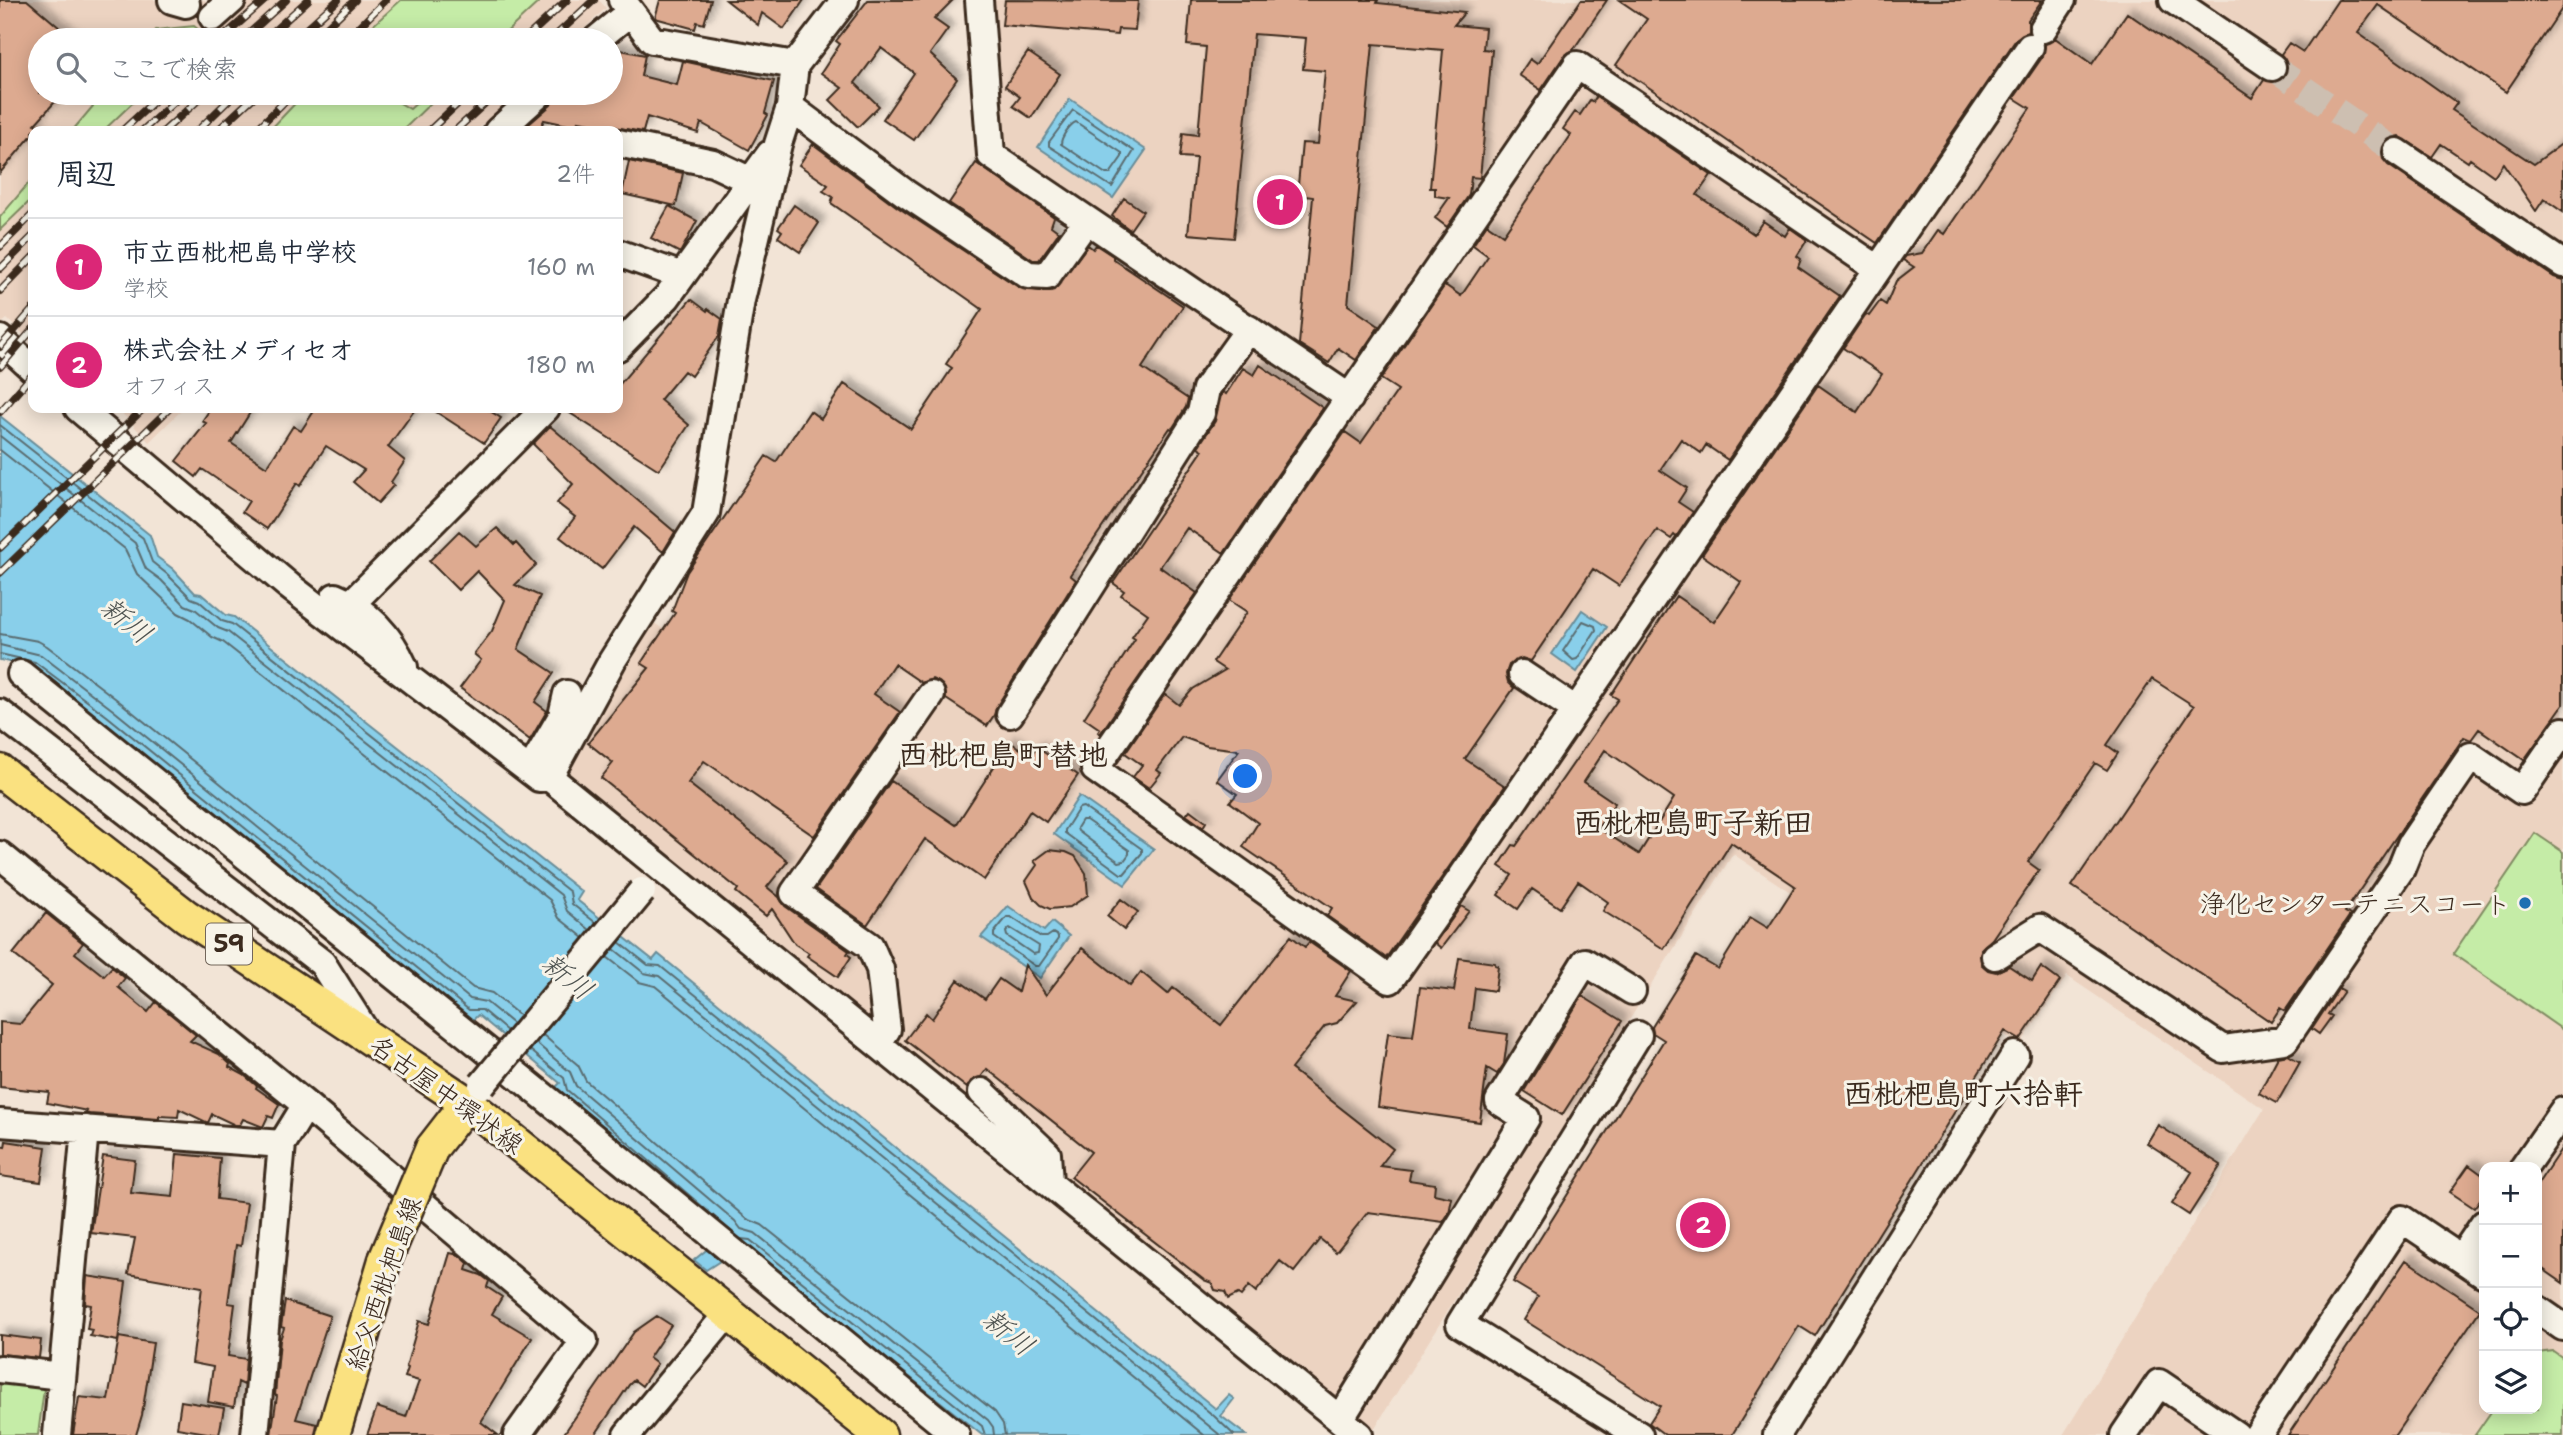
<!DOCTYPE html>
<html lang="ja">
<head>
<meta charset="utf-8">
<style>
	:root { --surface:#fff; --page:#f6f6f7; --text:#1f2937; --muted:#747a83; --line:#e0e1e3; --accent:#db2777 }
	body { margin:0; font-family:"Shantell Sans","Klee One",sans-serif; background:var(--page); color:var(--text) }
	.controls { position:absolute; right:21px; bottom:21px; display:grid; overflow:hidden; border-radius:14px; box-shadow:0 4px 18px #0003 }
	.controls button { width:63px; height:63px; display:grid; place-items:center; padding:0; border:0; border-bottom:2px solid var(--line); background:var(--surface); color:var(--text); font:35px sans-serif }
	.you { position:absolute; left:1246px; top:777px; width:24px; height:24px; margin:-18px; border:5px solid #fff; border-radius:50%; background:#1a73e8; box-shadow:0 0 0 10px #1a73e833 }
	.badge { display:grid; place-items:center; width:46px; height:46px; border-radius:50%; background:var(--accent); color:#fff; font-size:23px; font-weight:700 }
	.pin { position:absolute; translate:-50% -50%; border:4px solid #fff; box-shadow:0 2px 7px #0006 }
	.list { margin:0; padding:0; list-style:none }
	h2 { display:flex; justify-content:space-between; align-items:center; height:91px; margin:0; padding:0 28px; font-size:30px }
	h2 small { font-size:23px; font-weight:400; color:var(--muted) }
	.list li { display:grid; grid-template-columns:46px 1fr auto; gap:21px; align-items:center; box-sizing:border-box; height:98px; padding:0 28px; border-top:2px solid var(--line) }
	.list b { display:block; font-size:26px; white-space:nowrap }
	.list p { margin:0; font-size:23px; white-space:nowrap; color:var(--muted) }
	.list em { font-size:23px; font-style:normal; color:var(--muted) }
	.icon { flex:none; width:38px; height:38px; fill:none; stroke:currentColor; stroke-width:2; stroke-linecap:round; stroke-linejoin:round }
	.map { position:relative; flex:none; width:2563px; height:1435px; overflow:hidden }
	.search { position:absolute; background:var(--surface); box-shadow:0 4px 18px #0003; left:28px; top:28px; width:595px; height:77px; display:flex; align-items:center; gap:18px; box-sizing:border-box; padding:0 24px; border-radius:38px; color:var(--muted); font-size:26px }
	.panel { position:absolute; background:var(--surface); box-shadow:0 4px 18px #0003; left:28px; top:126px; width:595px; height:287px; border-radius:14px }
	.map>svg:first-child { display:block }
	.built { fill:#ecd3c1; fill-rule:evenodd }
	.green { fill:#c5eca7; stroke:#808b62; stroke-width:2 }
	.water { fill:#89cfea; stroke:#6a8d98; stroke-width:2 }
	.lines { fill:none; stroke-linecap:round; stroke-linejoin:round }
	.shore { stroke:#5a6c70; stroke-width:2 }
	.building { fill:#ddaa90; stroke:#3b2a1e; stroke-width:2; fill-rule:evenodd; filter:url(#shadow) }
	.minor-tunnel { stroke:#cdbfb1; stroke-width:26; stroke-dasharray:26 13; stroke-linecap:butt }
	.minor-casing { stroke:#3b2a1e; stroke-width:32 }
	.major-casing { stroke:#3b2a1e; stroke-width:37 }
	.minor { stroke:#f7f3e8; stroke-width:26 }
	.major { stroke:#fae180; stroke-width:32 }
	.rail-casing { stroke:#3b2a1e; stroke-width:8 }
	.rail { stroke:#f7f3e8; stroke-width:5; stroke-dasharray:16; stroke-linecap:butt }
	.minor-bridge-casing { stroke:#3b2a1e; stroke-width:32; stroke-linecap:butt }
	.major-bridge-casing { stroke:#3b2a1e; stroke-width:37; stroke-linecap:butt }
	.minor-bridge { stroke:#f7f3e8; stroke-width:26 }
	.major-bridge { stroke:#fae180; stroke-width:32 }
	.poi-dot { fill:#1f6fb2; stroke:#f7f3e8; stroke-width:2.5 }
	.labels { text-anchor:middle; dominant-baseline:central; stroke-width:6; stroke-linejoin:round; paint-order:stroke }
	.shield { fill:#f7f3e8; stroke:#73665b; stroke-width:2 }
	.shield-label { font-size:24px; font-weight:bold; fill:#3b2a1e }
	.poi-label { font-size:26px; fill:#3b2a1e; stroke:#f7f3e8; text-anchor:end }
	.street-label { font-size:26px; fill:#3b2a1e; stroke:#f7f3e8 }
	.water-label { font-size:28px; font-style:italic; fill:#4e5351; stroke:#f7f3e8 }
	.quarter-label { font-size:30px; font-weight:bold; fill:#3b2a1e; stroke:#f7f3e8 }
</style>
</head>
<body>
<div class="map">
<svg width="2563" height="1435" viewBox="0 0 2563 1435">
	<defs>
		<filter id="shadow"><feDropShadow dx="6" dy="-6" stdDeviation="3.5" flood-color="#0004"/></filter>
	</defs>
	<rect width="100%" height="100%" fill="#f2e4d6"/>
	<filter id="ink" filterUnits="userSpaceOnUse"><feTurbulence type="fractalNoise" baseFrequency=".0143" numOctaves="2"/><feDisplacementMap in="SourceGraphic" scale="14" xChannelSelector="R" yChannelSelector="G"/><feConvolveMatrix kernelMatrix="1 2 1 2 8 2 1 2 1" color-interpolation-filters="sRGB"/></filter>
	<g filter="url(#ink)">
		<path class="built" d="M0,0h205l5,9 32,-9h357l7,8 -34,32h-532v53h477l-41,38h-443v212l-26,-24 -5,4 -2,-2z
			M992,0h1571v1435h-500l201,-326 -197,-133 -47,69 -287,-191 -359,575 -476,-381 -331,-277 39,-83 44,-68 91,63 79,31 308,-449 122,85 18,-24 -100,-67 -164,-115zM2484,1167h53v242h-53z
			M117,408h67l-35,34z"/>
		<path class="green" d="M401,0h140l-43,40h-141z
			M194,26l10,8 -6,6h-50l8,-10z
			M104,93h39l-40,38h-31z
			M305,93h85l5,7 15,9 18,-16h13l-39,38h-133z
			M33,178v20l-33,32v-13z
			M2535,833l28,19v178l-110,-76z
			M2553,1351l10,7v77h-88l18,-26h44v-56z
			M0,1378l34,4 10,7 -6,46h-38z"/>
		<path class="water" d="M1070,99l76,51 -33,48 -75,-51z
			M0,416l150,119 7,22 16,12 22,24 6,1 25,21 8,2 348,275 -5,8 76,60 5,-6 558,455 13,-14 5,4 -13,17 25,19h-264l-237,-190 -39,25 -12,-10 32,-26 -171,-146 5,-5 -82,-68 -6,6 -369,-299 -72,-55 -31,-7z
			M1582,610l25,17 -30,45 -25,-18z
			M1079,796l75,53 -29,36 -71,-51z
			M1008,906l36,25 8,-9 17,14 -29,42 -59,-41z"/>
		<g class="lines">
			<path class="shore" d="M1073,110l61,41 -22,36 -63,-41v-4z
				M1076,122l46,31v4l-12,17h-4l-45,-30c0,-7 9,-20 15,-22z
				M0,425l143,113 9,24 15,12 24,24 8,3 23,20 10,3 338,268 2,12 24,19
				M0,436l135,107 11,26 15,11 24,25 10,4 23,19 10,4 333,263 6,16 23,19
				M0,450l125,99 12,25 41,39 12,6 22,18 11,5 327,258 9,18 25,20
				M1583,621l12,5 1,4 -19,29 -4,1 -10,-9z
				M0,634l38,7 9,5 73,56 353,286 19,5 28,23
				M0,645l41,10 72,55 357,289 16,3 27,22
				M0,654l35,8 72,54 362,294h13l25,21
				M1083,807l59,42v4l-18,21h-3l-56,-41v-3l14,-22z
				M1082,820h4l43,30v4l-5,7 -5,1 -41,-31 -1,-3z
				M1007,917h4l30,20h6l6,-4 5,3v3l-19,27h-4l-41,-29v-4z
				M1010,928l29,18 -1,7 -5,1 -26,-18 -1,-4z
				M619,942l29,23 12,1 554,450 20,19
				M614,949l30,24 15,3 561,459
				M607,957l32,25 16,4 549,449
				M543,1035l35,30 8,16 161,138 15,6 233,187 8,12 2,11
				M536,1043l34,29 6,14 159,135 6,8 14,4 233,187 5,7 1,8
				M530,1050l34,28 3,12 165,142
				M741,1239l9,1 232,186 3,9"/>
		</g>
		<path class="building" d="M0,0h27l47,40h-34v53h23l-28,31 4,4 -6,3v3l-33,39z
			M660,0h51l-7,24 -7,-2 -2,7 -40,-11z
			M726,0h78l-20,29 -22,-16 -4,12z
			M868,0h85l-19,19 14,10 -18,25 27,25 -43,61 -31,-21 31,-46 -33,-25 -26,35 24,23 -21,21 -28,-27 12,-12 -21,-15 19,-29 -4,-3z
			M1005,0l133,1 -3,29 -17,-1 -1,6 -115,-10z
			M1191,0h187l-1,3 88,9 -11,13 31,3 -2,21 9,1 -12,128 -9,-1 -2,18 -22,32 -12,-9 14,-20 -14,-2v-8h-5l13,-138 -70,-6 -25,261 31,21 -23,34 -18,-12 -9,15 -30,-19 14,-147 -16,-2 5,-52 16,1 7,-73 -22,-2 3,-31 -52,-4 -20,204 -46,-4 8,-76 -16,-1 3,-24 15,2 8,-88 -19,-2z
			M1581,0h26l-34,50 -9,6 -23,34 -22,-15 11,-16 7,5z
			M1619,0h423l-14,20v12l-11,6 -140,205 -261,-178 31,-46z
			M2338,0h225v7l-57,85 -128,-87 -20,28 99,70 -5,7 82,54 29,-21v69l-19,-13 -8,12 -33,-48 -9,13 -24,-17 -2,3 -27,-18 -9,13 -33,-21 -9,2 -6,6 -3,8 2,7 5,6 166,112 9,3v425l-39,55 -45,-31 -8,11 -7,-3 -119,175 5,3 -65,96 -5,-3 -9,14 -199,-136 122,-180 -42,-27 -45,66 11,8 -11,17 -12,-7 -67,99 11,8 -47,69 -11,10v15l7,6 8,2 13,-6 23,15 9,-14 19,14 -40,59 -15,-9 -190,305 -16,-10 -67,109h-67l-16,-12 11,-17 -136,-86 14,-23 -25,-15 151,-242 -11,-7 -1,-6 44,-71 22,13 32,-52 18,11 27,-42 -64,-43 -67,106 -61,-38 5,-9 -30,-21 -18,27 -28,-19 -14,20 -20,-14 14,-20 -13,-9 14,-21 3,1 102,-147 -7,-4 65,-99 38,26 27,-40 -39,-27 116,-170 39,27 25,-38 -39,-26 23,-34 3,2 11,-15 6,4 10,-24 18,-14 -11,-7 3,-4 16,-3 16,-23 6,4 86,-126 -16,-10 29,-42 2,-12 10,-6 37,26 35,-51 125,85 12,-18 14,1 7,-5 3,-9 -7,-13 8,-11 14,9zM1605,750l69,48 -35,56 -41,-26 17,-25 -31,-21z
			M611,48l34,7 -4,21 36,9 6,-24 91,20 -9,32 3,2 -19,35 -48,-27 -3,10 -51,-16 -4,15 -65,-11 -1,6 -33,-7 -5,11h-18l30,-26 4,-12h56z
			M1028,52l32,22 -29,44 -18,-12 7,-9 -15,-11z
			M1596,97l115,78 -14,20 57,39 9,-13 22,15 5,-8 17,12 -10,16 4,3 -3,8 42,29 -112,164 -22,-15 -5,8 -20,-14 -21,31 27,18 -9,14 15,10 -17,25 -2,-2 -3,4 -14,-9 -38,56 -26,-17 -62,92 -9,-3 -13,7 -3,9 2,8 6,6 -49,71 40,27 -119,172 -59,-42 5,-8 -89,-61 15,-24 -28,-21 7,-8 -20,-14 22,-30 -32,-4 -25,-9 -25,33 4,3 -12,15 -16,-11 9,-12 -17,-12 40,-59 14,11 14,-16 32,-19 -12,-8 34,-50 -18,-12 116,-168 16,11 37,-53 -17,-11 64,-94 16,11 27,-40 -15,-11 14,-21 16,11 68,-100 -8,-6 12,-17 5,3 10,-15 3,2z
			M813,144l83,62 124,82 26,4 8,-2 34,-45 5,4 3,-4 17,11v3l70,47 -41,62 46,31 -2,8 -14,22 -2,-1 -100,147 6,5 -79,126 -3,9 -7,11 -41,-27 -1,-10 -6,-7 -7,-3 -10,4 -28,-19 -20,30 26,18 -86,124 -110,-75 -16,22 100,78 -21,26 12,10 6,9 64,45 -2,3 4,3 -13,20 -31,-21 2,-3 -14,-9 -23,-35 -6,7 -30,-24 2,-3 -137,-111 12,-15 -25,-20 61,-75 -8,-5 34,-50 -3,-2 15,-39 79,-116 10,6 34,-51 11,8 23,-35 67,45 41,-61 -6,-4 36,-55 -151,-106 2,-6 -10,-6 5,-6 -29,-20z
			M629,161l54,12 -7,33 -54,-12z
			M976,163l78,54 -3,9 8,6 -20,28h-6l-84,-57z
			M1124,198l19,13 -13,19 -18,-14z
			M794,205l25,18 -19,29 -22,-15 4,-6 -4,-3z
			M669,206l28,15 -17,32 -29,-15z
			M691,299l16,12 1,-2 14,10 -3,17 -28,40 -7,-5 -24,29 29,25 -30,45 -97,-62h56v-22z
			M1260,365l63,43 -99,145 -37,-25 -27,39 37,26 -97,141 -2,-2 2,-3 -16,-11 51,-79 -3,-2 16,-23 -27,-19 3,-4 -11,-8 90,-133 -5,-3 17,-26 6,-26 2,-3 3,2 17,-26 11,7z
			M211,408h42l-22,35 36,24 26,-41 8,5 15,-23h100l-28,39 17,14 -14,21 3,3 -16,18 -25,-21 11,-12 -38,-24 -26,40 -3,-3 -30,46 -25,-17 7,-11 -47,-32 -6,8 -20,-16 30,-38 -4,-2z
			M430,408h55l16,10 -17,25z
			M550,426l125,106 -12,20 -29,-25 -32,42 -42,-32 15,-20 -18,-14 16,-19 -40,-40z
			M497,528l17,17 2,-2 20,22 -21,20 25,11 -22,53 36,24 -19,29 12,9 -17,29 -70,-52 21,-28 -7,-6 18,-23 13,-31 -28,-29 -19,19 -29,-29 30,-30 17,15z
			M1010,742l21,14 5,-9 42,28 -32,47 -16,-11 -46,69 -59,-41 -58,86 -51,-36 75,-108 65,44z
			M1190,810l16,12 -3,5 -17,-12z
			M1049,850l17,2 9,4 11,17 2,22 -18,12 -20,2 -9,-4 -8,-8 -7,-16 11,-16 -3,-4z
			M1121,899l17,13 -14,18 -17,-14z
			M1461,906l8,5 -28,37 -6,-5z
			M46,913l37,30 -8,10 29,23 8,-9 13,11 -7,9 30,25 8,-10 40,33 -6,6 29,13 11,10 -1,3 15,8 13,11 -1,2 23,16 -6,14 -5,-2 -5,11 -20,-8 -3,6h-5l-23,-11 -4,9 -29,-14 -1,8 -19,-1v3l-70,-5 -3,-1 1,-2 -40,-8 2,-11 -49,-5v-65l20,2 32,-39 -39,-31z
			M1291,936l14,11 4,-5 42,29 -16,25 22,5 -20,22 -12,3 -34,43 102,80 -13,17 31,4 -2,10 26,4 -1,10 18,4 -3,15 -6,9 -75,-10 -32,40 -16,-13 -26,33 -14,-11 -24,31 -7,-6 -8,10 -3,-2 -10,5 -3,-7 -10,-2 -3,-7 -8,-3 -133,-103 20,-25 -104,-83 -6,8 -10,4 -4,7 -62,-48 21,-27 6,6 26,-39 27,19 14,-20 19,13 7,-27 21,30 36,-47 48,38 11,-14 27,22 5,-6 48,37z
			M1459,958l36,5v2l3,1 -3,25 -20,-3 -5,41 38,5 -4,30 -7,10 -10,-6 -7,54 -102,-15 10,-74 25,3 7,-49 34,4z
			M2339,988l5,3 -16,23 4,2 -13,18 -7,-5z
			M1582,996l40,25 -60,94 -38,-24z
			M2288,1055l12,7 -23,41 -18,-10 19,-36z
			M2158,1125l63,40 -32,50 -17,-11 20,-32 -45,-29z
			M6,1141l40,6 -5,35 -41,-6v-30l5,1z
			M2563,1146v137l-26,-18v-80z
			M177,1154l43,4 -3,41 30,4 -6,43 -5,-1 -8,58 7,1 -7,52 18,3 -2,26 -6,-3 -4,25 -26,-5 5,-35 -21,-4 10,-76 -74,-13 7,-36 -44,-5 12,-77 32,4 -4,33 42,4z
			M2469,1165l15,11v18l-10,14 -24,-16z
			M450,1253l9,2 9,8 -2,7 15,5 8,6 -2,6 15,10 -10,17 40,24 -51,84 17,13h-131l10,-28 29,10 13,-36 -14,-4 3,-9 -2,-1 13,-46 10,3z
			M2406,1260l74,50 -85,125h-107z
			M87,1276l39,6 -8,59 -28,-5 2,-6 -5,-1 4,-24 -6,-1z
			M285,1301l45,15 -34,103 21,5 -2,11h-44l6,-39 -2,-1 5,-55 4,-12 -3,-1z
			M657,1316l14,9 -22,33 8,6 -15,22 -8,-6 -5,5 -34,50h-32l71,-103z
			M0,1335l41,5 -2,18 -39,-4z
			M119,1337l34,6 -11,72 -6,20h-63l6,-38 29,3z
			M181,1401l43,7 -5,27 -42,-7z"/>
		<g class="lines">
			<path class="minor-tunnel" d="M2272,67l125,85"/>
			<g class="minor-casing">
				<path id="minor" d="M172,0l14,4
					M622,0l30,40 143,25
					M979,0l12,155 359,243
					M2173,0l99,67
					M213,17l19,-17
					M2043,29l19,-29
					M596,40l34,-28
					M790,107l115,86 123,82 19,1 40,-56
					M498,131l42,-38
					M618,143l95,20 38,18
					M2397,152l166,112
					M618,253l64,23
					M1878,269l-301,-204 -482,704 295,211 54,-77 586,-856
					M0,339l33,30
					M618,347l49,-50 103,-143
					M78,408l211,178 250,192 10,-1 810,658
					M335,597c31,12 56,40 69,70
					M352,603l194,-195
					M21,674l527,426 408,335
					M1522,674l54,36
					M0,713l322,250 45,71
					M1010,714l191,-301 5,-24 43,-60
					M530,771l32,-55 5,-22
					M549,777l63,-116 94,-148 35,-213 37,-156 12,-37 5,-42 50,-65
					M0,855l306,250 278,236 -67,94
					M1995,956l45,-28 183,121 62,-9 116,-171 10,-25 60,-88 51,35 41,-60
					M1638,1035l-178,289 179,111
					M878,1043l9,-14 -7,-60 -10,-23 -76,-53 137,-198
					M982,1092l65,62 2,28
					M0,1123l282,21 24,-39
					M2524,1167l39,-56
					M2461,1258l23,-34
					M2537,1309l26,18
					M0,1369l62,7
					M1341,1418l185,-300 -27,-17 86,-139 47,29
					M57,1435l28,-306
					M255,1435l27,-291
					M627,1435l102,-123
					M1777,1435l238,-380
					M2124,1435l35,-52 77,52
					M2258,1435l144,-216 82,55"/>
			</g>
			<g class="major-casing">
				<path id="major" d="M0,771l186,145 281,187 413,332
					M432,1148l35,-45
					M333,1435l52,-175"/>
			</g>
			<use href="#minor" class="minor"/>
			<use href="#major" class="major"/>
			<g class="rail-casing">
				<path id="rail" d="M220,40l45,-40
					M242,40l44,-40
					M264,40l44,-40
					M294,40l44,-40
					M313,40l42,-40
					M346,40l40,-40
					M524,40l43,-40
					M551,40l43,-40
					M122,131l41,-38
					M142,131l42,-38
					M164,131l42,-38
					M197,131l39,-38
					M217,131l41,-38
					M255,131l38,-38
					M429,131l40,-38
					M455,131l41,-38
					M0,247l33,-33
					M0,269l33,-33
					M0,291l33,-34
					M0,347l33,-38
					M0,367l33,-38
					M0,412l33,-38
					M0,548l144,-140
					M0,573l170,-165"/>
			</g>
			<use href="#rail" class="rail"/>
			<g class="minor-bridge-casing">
				<path id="minor-bridge" d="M482,1085l160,-194"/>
			</g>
			<g class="major-bridge-casing">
				<path id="major-bridge" d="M385,1260l47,-112"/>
			</g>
			<use href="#minor-bridge" class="minor-bridge"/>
			<use href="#major-bridge" class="major-bridge"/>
		</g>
	</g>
	<circle class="poi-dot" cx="2525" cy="903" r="7"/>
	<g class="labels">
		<rect class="shield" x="206" y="923.5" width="46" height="41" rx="5"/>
		<g class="shield-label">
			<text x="229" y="944">59</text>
		</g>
		<g class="poi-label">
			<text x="2511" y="903">浄化センターテニスコート</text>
		</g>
		<g class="street-label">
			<text transform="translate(447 1094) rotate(36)">名古屋中環状線</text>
			<text transform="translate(383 1283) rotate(-71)">給父西枇杷島線</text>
		</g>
		<g class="water-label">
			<text transform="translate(127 620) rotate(39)">新川</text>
			<text transform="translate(568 976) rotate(39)">新川</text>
			<text transform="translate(1009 1332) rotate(39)">新川</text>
		</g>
		<g class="quarter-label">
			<text x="1003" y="754">西枇杷島町替地</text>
			<text x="1693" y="822">西枇杷島町子新田</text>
			<text x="1963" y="1093">西枇杷島町六拾軒</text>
		</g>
	</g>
</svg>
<div class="controls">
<button>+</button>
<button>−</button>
<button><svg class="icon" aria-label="locate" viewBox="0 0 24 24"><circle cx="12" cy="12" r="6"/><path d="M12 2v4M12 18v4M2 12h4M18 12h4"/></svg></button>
<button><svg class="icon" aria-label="layers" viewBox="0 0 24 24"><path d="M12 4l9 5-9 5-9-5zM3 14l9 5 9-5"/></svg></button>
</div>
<div class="you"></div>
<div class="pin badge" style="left:1280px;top:202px">1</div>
<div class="pin badge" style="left:1703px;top:1225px">2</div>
<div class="search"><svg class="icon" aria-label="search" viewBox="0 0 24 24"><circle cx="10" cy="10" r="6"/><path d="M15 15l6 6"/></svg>ここで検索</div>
<section class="panel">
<h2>周辺<small>2件</small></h2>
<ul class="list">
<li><span class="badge">1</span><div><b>市立西枇杷島中学校</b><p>学校</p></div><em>160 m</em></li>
<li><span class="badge">2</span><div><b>株式会社メディセオ</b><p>オフィス</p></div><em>180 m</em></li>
</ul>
</section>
</div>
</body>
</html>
